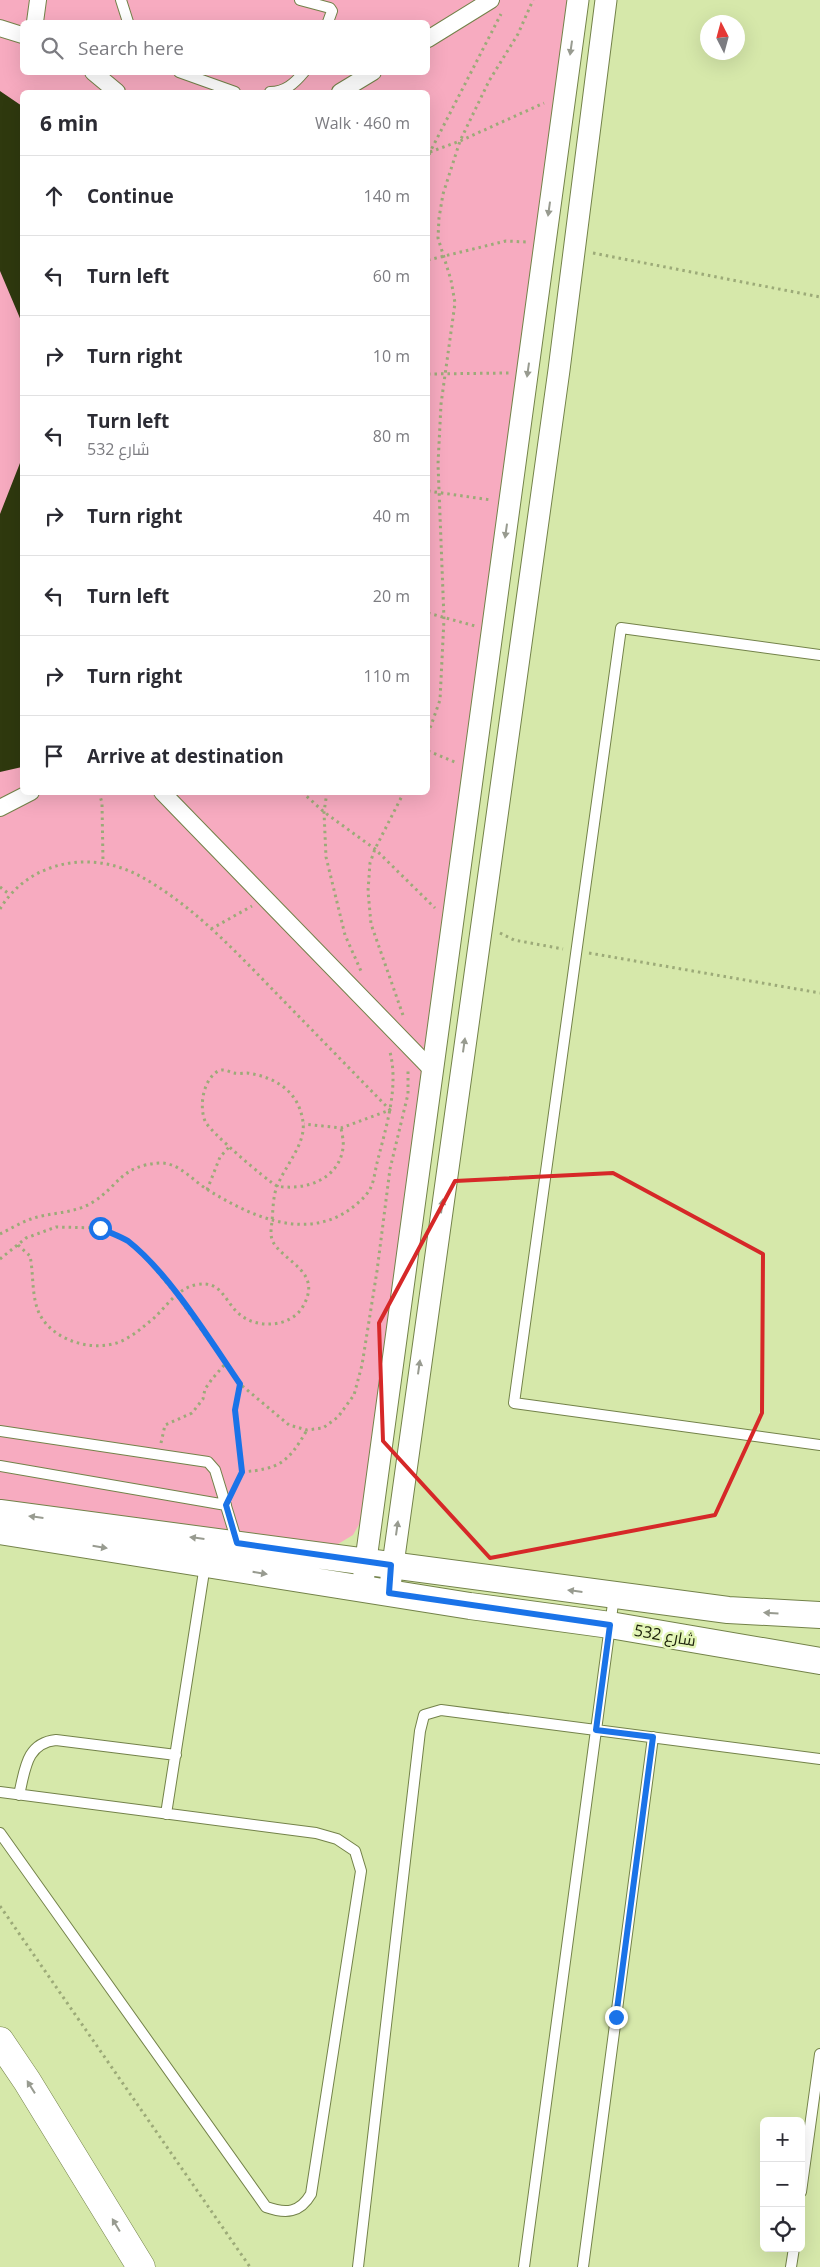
<!DOCTYPE html>
<html lang="en">
<head>
<meta charset="utf-8">
<style>
	:root { --surface:#fff; --page:#f7f7f7; --text:#2b2b33; --muted:#7c7c81; --line:#e1e1e2 }
	body { margin:0; font-family:"Open Sans",Cairo,sans-serif; background:var(--page); color:var(--text) }
	.controls { position:absolute; right:15px; bottom:15px; display:grid; overflow:hidden; border-radius:8px; box-shadow:0 5px 20px #0002 }
	.controls button { width:45px; height:45px; display:grid; place-items:center; padding:0; border:0; border-bottom:1px solid var(--line); background:var(--surface); color:var(--text); font:25px sans-serif }
	.compass { position:absolute; left:700px; top:15px; width:45px; height:45px; border-radius:50%; background:var(--surface); box-shadow:0 5px 20px #0002; rotate:354deg }
	.stop { position:absolute; width:15px; height:15px; margin:-11px; border:4px solid #1a73e8; border-radius:50%; background:#fff }
	.stop.end { background:#1a73e8; border-color:#fff; box-shadow:0 1px 5px #0008 }
	.list { margin:0; padding:0; list-style:none }
	h2 { display:flex; justify-content:space-between; align-items:center; height:65px; margin:0; padding:0 20px; font-size:21px }
	h2 small { font-size:16px; font-weight:400; color:var(--muted) }
	.list li { display:grid; grid-template-columns:32px 1fr auto; gap:15px; align-items:center; box-sizing:border-box; height:80px; padding:0 20px; border-top:1px solid var(--line) }
	.list b { display:block; font-size:19px; white-space:nowrap }
	.list p { margin:0; font-size:16px; white-space:nowrap; color:var(--muted) }
	.list em { font-size:16px; font-style:normal; color:var(--muted) }
	.icon { flex:none; width:28px; height:28px; fill:none; stroke:currentColor; stroke-width:2; stroke-linecap:round; stroke-linejoin:round }
	.map { position:relative; flex:none; width:820px; height:2267px; overflow:hidden }
	.search { position:absolute; background:var(--surface); box-shadow:0 5px 20px #0002; left:20px; top:20px; width:410px; height:55px; display:flex; align-items:center; gap:12px; box-sizing:border-box; padding:0 18px; border-radius:8px; color:var(--muted); font-size:19px }
	.panel { position:absolute; background:var(--surface); box-shadow:0 5px 20px #0002; left:20px; top:90px; width:410px; height:705px; border-radius:8px }
	.map>svg:first-child { display:block }
	.green { fill:#f7abc0; fill-rule:evenodd }
	.building { fill:#2f390e }
	.lines { fill:none; stroke-linecap:round; stroke-linejoin:round }
	.service-casing { stroke:#738249; stroke-width:12 }
	.pedestrian-casing { stroke:#738249; stroke-width:18 }
	.minor-casing { stroke:#738249; stroke-width:23 }
	.tertiary-casing { stroke:#738249; stroke-width:28 }
	.motorway-casing { stroke:#738249; stroke-width:29 }
	.path { stroke:#9caa78; stroke-width:3; stroke-dasharray:2.5 4; stroke-linecap:butt }
	.service { stroke:#fff; stroke-width:10 }
	.pedestrian { stroke:#fff; stroke-width:16 }
	.minor { stroke:#fff; stroke-width:21 }
	.tertiary { stroke:#fff; stroke-width:26 }
	.motorway { stroke:#fff; stroke-width:28 }
	.oneway { fill:#989b90 }
	.route { stroke:#1a73e8; stroke-width:6 }
	.marked { fill:none; stroke:#d62828; stroke-width:4; stroke-linejoin:round }
	.labels { text-anchor:middle; dominant-baseline:central; stroke-width:5; stroke-linejoin:round; paint-order:stroke }
	.street-label { font-size:16px; fill:#1b2109; stroke:#e3f5b7 }
</style>
</head>
<body>
<div class="map">
<svg width="820" height="2267" viewBox="0 0 820 2267">
	<rect width="100%" height="100%" fill="#d6e8aa"/>
	<path class="green" d="M0,0h573l-212,1521 -8,14 -20,12 -333,-45zM22,22h406v50h-406zM22,92h406v700h-406z"/>
	<path class="building" d="M0,91l22,15v217l-22,-52z
		M20,463h2v304l-22,5v-258z"/>
	<g class="lines">
		<g class="service-casing">
			<path id="service" d="M121,0l7,22
				M300,0l30,8 2,3 -4,11
				M179,72l56,20
				M270,92c15,0 24,-8 34,-20
				M820,655l-199,-27 -107,775 306,42
				M0,1431l208,31 7,8 22,72
				M0,1466l226,39
				M0,1792l316,41 21,6 18,12 6,20 -50,323c-11,19 -25,20 -45,13l-266,-374
				M19,1795c6,-25 7,-52 37,-55l120,15
				M166,1814l39,-249
				M801,2192l19,-138
				M358,2267l62,-536 4,-16 17,-5 379,49
				M524,2267l90,-671
				M583,2267l70,-530
				M791,2267l3,-19"/>
		</g>
		<g class="pedestrian-casing">
			<path id="pedestrian" d="M35,22l3,-22
				M0,28l22,7
				M428,39l63,-39
				M93,72l24,20
				M340,92l33,-20
				M162,792l271,279
				M0,808l31,-16"/>
		</g>
		<g class="minor-casing">
			<path id="minor" d="M362,1589l216,-1589
				M389,1593l170,-1223 47,-370"/>
		</g>
		<g class="tertiary-casing">
			<path id="tertiary" d="M0,1513l728,97 92,5
				M0,1531l470,75 140,19 210,36"/>
		</g>
		<g class="motorway-casing">
			<path id="motorway" d="M0,2041l27,40 114,186"/>
		</g>
		<path class="path" d="M430,152l30,-11 84,-38
			M428,161l2,-9 71,-138
			M593,253l227,44
			M428,260l78,-19 21,1
			M428,374l81,-1
			M428,491l63,9
			M428,613l47,13
			M428,734l12,-34 4,-81 -6,-155 3,-60 14,-101 -4,-23 -13,-42 1,-20 4,-24 17,-53 29,-60 29,-47 15,-34
			M428,751l29,12
			M99,792l3,11 1,59
			M302,792l22,20 51,37 60,59
			M327,792l-3,20 2,45 19,78 16,36
			M404,792l-29,57 -5,14 -2,28 3,33 33,94
			M0,887l9,7
			M0,909c28,-47 88,-59 136,-35 54,28 99,77 141,120 38,39 76,78 113,116l-49,18 -37,-4
			M211,929l41,-23
			M500,933l14,7 49,9
			M589,953l231,40
			M207,1190l13,-33 10,-11
			M0,1234c10,-5 20,-11 31,-15 19,-7 44,-5 62,-17 26,-16 27,-36 66,-39 20,-1 34,18 49,27 41,25 93,50 138,22 9,-6 19,-14 24,-23 4,-7 5,-18 7,-26 9,-36 22,-75 13,-111
			M18,1245l12,11c4,19 1,41 10,59 16,29 62,40 89,22 9,-5 16,-12 24,-18 13,-12 24,-30 42,-34 26,-6 29,15 43,28 17,16 51,15 64,-5 22,-36 -16,-44 -29,-66 -3,-6 -2,-14 -1,-20 1,-12 1,-28 6,-38 8,-19 28,-41 25,-62 -4,-31 -28,-45 -56,-49 -4,0 -9,1 -13,0 -5,-1 -10,-5 -16,-2 -15,9 -19,35 -13,50 4,10 61,59 72,65 27,5 62,-6 66,-38 1,-6 -1,-14 -2,-20
			M0,1259l26,-21 30,-11 44,1 26,12 21,19 29,35 64,90 49,41 18,5 16,-2 15,-11 16,-22 8,-30 15,-94 13,-102 18,-75v-25
			M161,1443l4,-18 27,-12 11,-14 2,-10 7,-10 14,-16
			M242,1472c37,-3 46,-9 65,-42
			M234,1488l8,-16 -7,-62 5,-25
			M0,1906l250,361"/>
		<use href="#service" class="service"/>
		<use href="#pedestrian" class="pedestrian"/>
		<use href="#minor" class="minor"/>
		<use href="#tertiary" class="tertiary"/>
		<use href="#motorway" class="motorway"/>
	</g>
	<defs><path id="oneway-solid" d="M-6-.8H1V-3.2L6.5 0L1 3.2V.8H-6Z" transform="scale(1.25)"/></defs>
	<g class="oneway">
		<use href="#oneway-solid" transform="translate(571 48) rotate(98)"/>
		<use href="#oneway-solid" transform="translate(549 209) rotate(98)"/>
		<use href="#oneway-solid" transform="translate(528 370) rotate(98)"/>
		<use href="#oneway-solid" transform="translate(506 531) rotate(98)"/>
		<use href="#oneway-solid" transform="translate(464 1045) rotate(-82)"/>
		<use href="#oneway-solid" transform="translate(442 1206) rotate(-82)"/>
		<use href="#oneway-solid" transform="translate(419 1367) rotate(-82)"/>
		<use href="#oneway-solid" transform="translate(36 1517) rotate(-173)"/>
		<use href="#oneway-solid" transform="translate(397 1528) rotate(-82)"/>
		<use href="#oneway-solid" transform="translate(197 1538) rotate(-173)"/>
		<use href="#oneway-solid" transform="translate(100 1547) rotate(9)"/>
		<use href="#oneway-solid" transform="translate(260 1573) rotate(9)"/>
		<use href="#oneway-solid" transform="translate(575 1591) rotate(-173)"/>
		<use href="#oneway-solid" transform="translate(771 1613) rotate(-177)"/>
		<use href="#oneway-solid" transform="translate(31 2087) rotate(-122)"/>
		<use href="#oneway-solid" transform="translate(116 2225) rotate(-121)"/>
	</g>
	<g class="lines">
		<path class="route" d="M100,1228c8,4 20,8 28,13 41,32 82,99 112,143l-5,26 7,62 -16,33 11,38 154,22 -2,28 221,32 -14,105 57,7 -37,280"/>
	</g>
	<path class="marked" d="M613,1173l150,81 -1,159 -47,102 -225,43 -107,-117 -4,-118 76,-142z"/>
	<g class="labels">
		<g class="street-label">
			<text transform="translate(665 1635) rotate(10)">شارع 532</text>
		</g>
	</g>
</svg>
<div class="controls">
<button>+</button>
<button>−</button>
<button><svg class="icon" aria-label="locate" viewBox="0 0 24 24"><circle cx="12" cy="12" r="6"/><path d="M12 2v4M12 18v4M2 12h4M18 12h4"/></svg></button>
</div>
<svg class="compass" viewBox="-18 -18 36 36"><path d="M0-13l5 13h-10z" fill="#e53935"/><path d="M0 13l5-13h-10z" fill="#7c7c81"/></svg>
<div class="stop" style="left:100px;top:1228px"></div>
<div class="stop end" style="left:616px;top:2017px"></div>
<div class="search"><svg class="icon" aria-label="search" viewBox="0 0 24 24"><circle cx="10" cy="10" r="6"/><path d="M15 15l6 6"/></svg>Search here</div>
<section class="panel">
<h2>6 min<small>Walk · 460 m</small></h2>
<ul class="list">
<li><svg class="icon" aria-label="ahead" viewBox="0 0 24 24"><path d="M12 20V5M6 11l6-6 6 6"/></svg><div><b>Continue</b></div><em>140 m</em></li>
<li><svg class="icon" aria-label="left" viewBox="0 0 24 24"><path d="M17 20v-9H6M10 6l-5 5 5 5"/></svg><div><b>Turn left</b></div><em>60 m</em></li>
<li><svg class="icon" aria-label="right" viewBox="0 0 24 24"><path d="M7 20v-9h11M14 6l5 5-5 5"/></svg><div><b>Turn right</b></div><em>10 m</em></li>
<li><svg class="icon" aria-label="left" viewBox="0 0 24 24"><path d="M17 20v-9H6M10 6l-5 5 5 5"/></svg><div><b>Turn left</b><p>شارع 532</p></div><em>80 m</em></li>
<li><svg class="icon" aria-label="right" viewBox="0 0 24 24"><path d="M7 20v-9h11M14 6l5 5-5 5"/></svg><div><b>Turn right</b></div><em>40 m</em></li>
<li><svg class="icon" aria-label="left" viewBox="0 0 24 24"><path d="M17 20v-9H6M10 6l-5 5 5 5"/></svg><div><b>Turn left</b></div><em>20 m</em></li>
<li><svg class="icon" aria-label="right" viewBox="0 0 24 24"><path d="M7 20v-9h11M14 6l5 5-5 5"/></svg><div><b>Turn right</b></div><em>110 m</em></li>
<li><svg class="icon" aria-label="arrive" viewBox="0 0 24 24"><path d="M6 21V4h12l-3 4 3 4H6"/></svg><div><b>Arrive at destination</b></div></li>
</ul>
</section>
</div>
</body>
</html>
